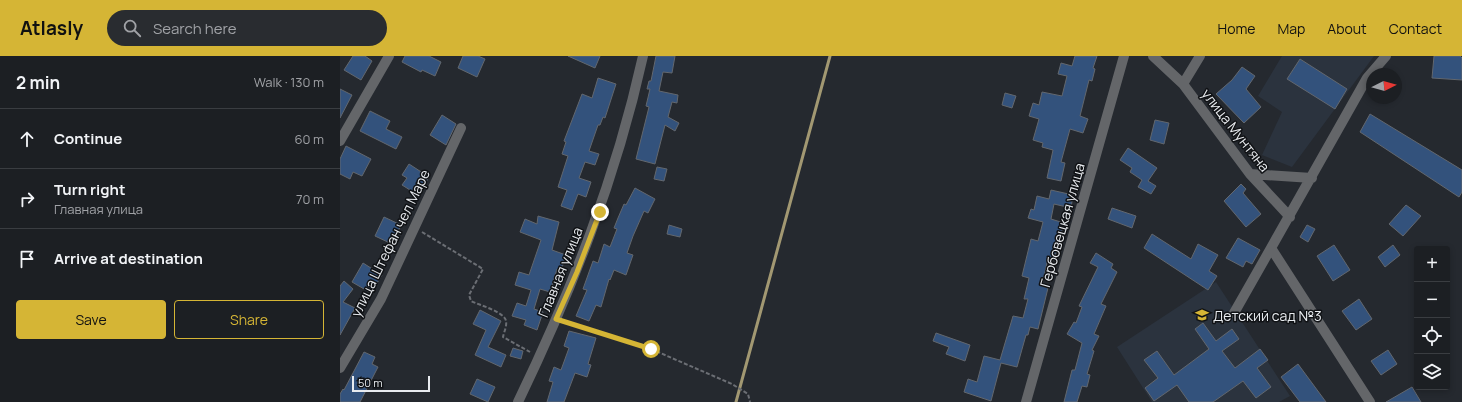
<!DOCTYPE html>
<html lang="en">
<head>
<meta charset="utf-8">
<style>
	:root { --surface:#1c1f23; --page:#292c30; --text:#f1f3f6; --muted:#a0a2a6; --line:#3a3d41; --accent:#d5b535 }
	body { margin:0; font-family:Manrope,sans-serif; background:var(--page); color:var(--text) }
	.controls { position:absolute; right:12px; bottom:12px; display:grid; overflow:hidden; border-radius:4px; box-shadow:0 2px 6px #0003 }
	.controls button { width:36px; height:36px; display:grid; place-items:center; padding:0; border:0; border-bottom:1px solid var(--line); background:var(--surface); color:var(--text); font:20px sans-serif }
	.compass { position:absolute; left:1026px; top:12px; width:36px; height:36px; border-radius:50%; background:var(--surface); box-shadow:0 2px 6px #0003; rotate:84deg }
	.scale { position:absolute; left:12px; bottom:10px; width:78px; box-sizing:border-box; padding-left:4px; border:2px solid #e8ebef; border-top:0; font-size:11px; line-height:14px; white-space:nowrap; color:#e8ebef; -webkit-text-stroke:3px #101215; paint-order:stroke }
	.stop { position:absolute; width:12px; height:12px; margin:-9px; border:3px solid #d5b535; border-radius:50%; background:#fff }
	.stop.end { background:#d5b535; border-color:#fff; box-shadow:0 1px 4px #0008 }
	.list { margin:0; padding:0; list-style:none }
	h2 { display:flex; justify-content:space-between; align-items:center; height:52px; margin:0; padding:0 16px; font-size:17px }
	h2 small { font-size:13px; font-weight:400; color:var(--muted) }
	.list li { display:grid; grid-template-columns:26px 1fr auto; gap:12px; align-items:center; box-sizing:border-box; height:60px; padding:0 16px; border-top:1px solid var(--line) }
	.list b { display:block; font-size:15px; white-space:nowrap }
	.list p { margin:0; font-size:13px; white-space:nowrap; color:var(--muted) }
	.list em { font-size:13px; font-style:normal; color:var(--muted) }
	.actions { display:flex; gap:8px; padding:12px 16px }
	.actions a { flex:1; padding:9px 0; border:1px solid var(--accent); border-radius:4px; text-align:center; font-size:14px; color:var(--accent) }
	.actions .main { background:var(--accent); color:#111 }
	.icon { flex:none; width:22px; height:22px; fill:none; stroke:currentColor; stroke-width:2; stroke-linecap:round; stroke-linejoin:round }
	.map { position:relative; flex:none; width:1122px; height:346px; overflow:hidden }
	header { display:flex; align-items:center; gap:24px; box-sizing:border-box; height:56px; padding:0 20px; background:var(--accent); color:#111 }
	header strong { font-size:19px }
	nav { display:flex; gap:22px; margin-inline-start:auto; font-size:14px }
	.search { width:280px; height:36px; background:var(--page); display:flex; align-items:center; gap:10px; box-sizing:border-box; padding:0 14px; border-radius:22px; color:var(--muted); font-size:15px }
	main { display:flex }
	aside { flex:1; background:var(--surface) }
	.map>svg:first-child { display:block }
	.built { fill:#2b333e }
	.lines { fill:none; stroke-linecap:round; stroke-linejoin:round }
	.stream { stroke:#a29872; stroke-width:3 }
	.building { fill:#33527c; stroke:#62676e }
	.path { stroke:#6b6e74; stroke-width:2; stroke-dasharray:4 2; stroke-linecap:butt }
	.minor { stroke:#646669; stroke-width:10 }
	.route { stroke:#d5b535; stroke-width:5 }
	.labels { text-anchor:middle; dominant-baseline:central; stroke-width:3; stroke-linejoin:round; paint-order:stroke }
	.street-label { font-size:14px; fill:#e8ebef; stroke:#101215 }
	.poi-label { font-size:14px; fill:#e8ebef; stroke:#101215; text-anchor:start }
</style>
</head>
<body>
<header>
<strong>Atlasly</strong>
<div class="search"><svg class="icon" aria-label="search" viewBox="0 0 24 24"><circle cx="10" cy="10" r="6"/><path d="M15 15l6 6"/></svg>Search here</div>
<nav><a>Home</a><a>Map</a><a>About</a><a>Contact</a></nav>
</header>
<main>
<aside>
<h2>2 min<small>Walk · 130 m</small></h2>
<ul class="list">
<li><svg class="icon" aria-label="ahead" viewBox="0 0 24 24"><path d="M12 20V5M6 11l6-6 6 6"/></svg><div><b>Continue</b></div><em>60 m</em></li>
<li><svg class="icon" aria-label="right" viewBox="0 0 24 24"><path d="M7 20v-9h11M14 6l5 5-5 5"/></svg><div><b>Turn right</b><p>Главная улица</p></div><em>70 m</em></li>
<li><svg class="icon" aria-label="arrive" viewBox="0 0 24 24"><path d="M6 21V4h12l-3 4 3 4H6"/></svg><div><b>Arrive at destination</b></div></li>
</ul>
<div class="actions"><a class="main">Save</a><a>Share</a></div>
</aside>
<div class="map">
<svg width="1122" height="346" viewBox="0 0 1122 346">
	<rect width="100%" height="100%" fill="#25292f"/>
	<path class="built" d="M942,0h92l-82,111 -30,-12 20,-43 -24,-16z
		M876,226l74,114 -11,6h-127l-35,-55z"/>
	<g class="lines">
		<path class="stream" d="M396,346l94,-346"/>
	</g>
	<path class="building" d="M13,0h12l7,5 -11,19 -17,-10z
		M65,0h24l12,6 -6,14 -13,-6 -1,2 -19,-10z
		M123,0h15l7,3 -8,18 -19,-9z
		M228,0h32l-5,12z
		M316,0h19l-3,17 -9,-1 -4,19 19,4 -1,8 -5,-1 -4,15 11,6 -4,8 -10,-6 -10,39 -19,-5 13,-52 -3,-1 4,-17h-3l2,-8h2z
		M735,0h22l-4,12 2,1 -3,12 -3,-1 -9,36 8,3 -5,14 -13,-4 -9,33 4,1 -4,18 -14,-3 6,-28 -11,-3 1,-4 -10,-3 6,-21 -10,-3 4,-13 6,2 3,-13 20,4 5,-20 -9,-2 3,-11 11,3z
		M1094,0h26l2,2v22l-30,-2z
		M960,3l47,30 -12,20 -48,-30z
		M902,11l13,9 -9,13 15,18 -17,16 -28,-29 16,-14z
		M258,22l18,6 -11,34 -2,-1 -3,8h-2l-9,26 10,3 -4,11 -10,-3 -6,16 12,4 -5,15 -8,-3 -6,16 -11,-4 6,-16 -9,-3 10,-31 -6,-2 4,-12 -2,-1 18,-47 10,4z
		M0,33l12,6 -12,23z
		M665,37l11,3 -4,12 -10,-3z
		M30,55l20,10 -4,8 16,8 -6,12 -36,-18z
		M1030,58l92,56v22l-3,5 -99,-65z
		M102,59l14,9 -10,21 -16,-10z
		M815,64l14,3 -5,21 -14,-4z
		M6,90l25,13 -9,17 -9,-4 -3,7 -10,-5v-15z
		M788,92l29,20 -9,13 8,5 -5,8 -13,-7 4,-7 -12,-8 2,-4 -12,-8z
		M69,108l20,13 -11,18 -16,-10 5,-7 -5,-3z
		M317,111l10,2 -3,12 -10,-2z
		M901,128l5,5 -3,4 18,21 -15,13 -22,-26z
		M295,132l20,11 -7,14 -4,-2 -11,25 -6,17 6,2 -7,20 -12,-5 -4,10 -1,-1 -8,28 -5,-2 -7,16 -13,-5 11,-26 -4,-1 10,-28 5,2 6,-19 6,3 7,-18 -3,-1 4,-10 6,-14 2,1z
		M711,134l22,5 -2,13 -17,-4 -3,15 13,4 -10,37 -6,-2 -6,28 6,2 -10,41 -8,-2 -2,8h-2l-9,32 -16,-4 -10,38 -27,-9 4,-13 9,3 7,-26 16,4 13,-44 10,2 5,-19h-4l5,-21 -7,-2 9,-37 7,2 5,-19 -15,-4 3,-9 3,1 3,-14 12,3z
		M1066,149l15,11 -18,20 -14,-12z
		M772,152l24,8 -4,12 -24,-9z
		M198,160l21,6 -7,28 14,5 -5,16 -4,-2 -7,23 -10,-3 -6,20 9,3 -6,18 -13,-5 2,-5 -14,-4 5,-13 9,3 5,-16 -16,-5 4,-13 10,3 12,-35 -21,-8 5,-13 12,5z
		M44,161l17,8 -9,19 -17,-8z
		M329,169l13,4 -2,8 -13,-3z
		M967,169l8,4 -7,13 -8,-5z
		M812,178l39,25 7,-15 20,11 -9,16 8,5 -9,14 -64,-42z
		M898,182l22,12 -8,14 -6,-3 -3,6 -17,-9z
		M994,189l16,25 -17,11 -16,-25z
		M1053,189l7,10 -15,12 -7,-10z
		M756,197l17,11 -2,4 6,4 -16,32 5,2 -12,28 5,2 -7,14 2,1 -7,23 3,1 -3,12 -5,-1 -5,16h-13l8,-32h3l7,-27 -15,-9 7,-12 2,1 6,-16 -3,-1 19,-39 -8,-4z
		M23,207l19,12 -11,18 -19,-11z
		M4,225l9,8 -10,13 12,6 -15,27v-49z
		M1019,243l13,20 -16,11 -14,-19z
		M140,254l21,11 -13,26 18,8 -5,12 -26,-12 11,-25 -13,-6z
		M863,267l13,18 16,-12 7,10 -17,12 13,17 25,-19 8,11 -11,8 14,19 -15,11 -13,-17 -30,21h-24l-12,-17 -23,16 -9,-13 13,-10 -14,-18 13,-9 17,24 35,-26 -14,-20z
		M229,275l27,7 -8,26 3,1 -4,12 -12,-4 -11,29h-17l6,-20 -4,-1 5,-14 7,3 8,-22 -5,-2z
		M596,277l34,12 -5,16 -19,-7 3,-7 -16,-6z
		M173,292l10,3 -2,8 -11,-3z
		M1048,294l9,14 -16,11 -10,-14z
		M24,296l11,5 -3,7 6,3 -18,35h-20v-8l3,-5 1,1z
		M958,308l28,38h-26l-19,-25z
		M137,323l18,8 -7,15 -18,-8z
		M1072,331l9,15h-35z"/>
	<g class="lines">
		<path class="path" d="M82,176l61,37 -14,26 2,6c8,4 34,11 35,20 1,5 -2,11 -3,16l27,15
			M225,266l86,27 81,35 16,10 2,8"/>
		<path class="minor" d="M813,0l30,28
			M860,0l-17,28 67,90 40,43
			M0,85l49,-85
			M910,118l62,4
			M894,257l37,-65
			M0,312l41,-69 80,-171
			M178,346c54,-112 98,-224 125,-346
			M686,346l98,-346
			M1030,346l-99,-154 96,-170 19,-22"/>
	</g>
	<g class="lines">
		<path class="route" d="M260,156l-23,60 -21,47 95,30"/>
	</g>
	<defs>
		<g id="school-bare" transform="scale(1.08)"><path d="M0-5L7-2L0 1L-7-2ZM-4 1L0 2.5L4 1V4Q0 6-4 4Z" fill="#d5b535" stroke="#101215" stroke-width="2.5" paint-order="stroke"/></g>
	</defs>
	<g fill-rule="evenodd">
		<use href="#school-bare" x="862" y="259"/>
	</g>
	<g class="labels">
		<g class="street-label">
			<text transform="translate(896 74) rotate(52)">улица Мунтяна</text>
			<text transform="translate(722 169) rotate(-74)">Гербовецкая улица</text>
			<text transform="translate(50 187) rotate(-64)">улица Штефан чел Маре</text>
			<text transform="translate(220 216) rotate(-68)">Главная улица</text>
		</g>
		<g class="poi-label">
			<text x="873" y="259">Детский сад №3</text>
		</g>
	</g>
</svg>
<div class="controls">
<button>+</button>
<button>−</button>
<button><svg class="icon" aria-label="locate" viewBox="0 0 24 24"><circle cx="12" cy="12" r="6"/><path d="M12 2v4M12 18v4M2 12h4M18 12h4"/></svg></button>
<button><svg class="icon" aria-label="layers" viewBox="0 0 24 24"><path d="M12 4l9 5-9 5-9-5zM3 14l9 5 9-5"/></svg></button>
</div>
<svg class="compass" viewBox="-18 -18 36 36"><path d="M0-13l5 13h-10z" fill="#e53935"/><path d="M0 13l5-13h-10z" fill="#a0a2a6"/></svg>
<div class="scale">50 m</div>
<div class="stop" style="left:311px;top:293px"></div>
<div class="stop end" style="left:260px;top:156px"></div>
</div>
</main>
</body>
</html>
